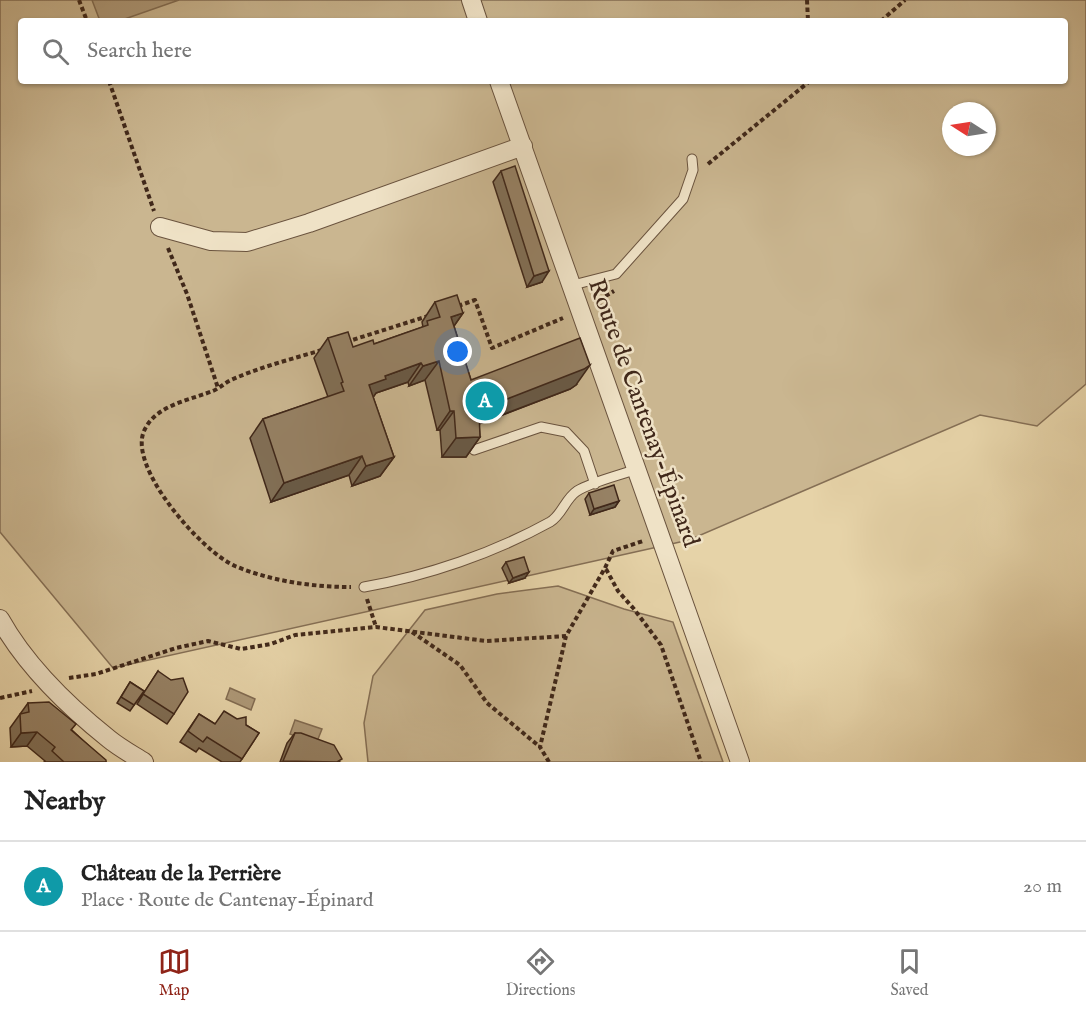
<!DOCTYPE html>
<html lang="en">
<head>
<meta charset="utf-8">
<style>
	:root { --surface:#fff; --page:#f6f6f6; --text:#222; --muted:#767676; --line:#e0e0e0; --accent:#8f2418 }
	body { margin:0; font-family:"IM FELL English",serif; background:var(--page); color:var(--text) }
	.compass { position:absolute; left:942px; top:102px; width:54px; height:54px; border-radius:50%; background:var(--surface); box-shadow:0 2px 4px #0004; rotate:282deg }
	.you { position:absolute; left:458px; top:352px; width:21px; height:21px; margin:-15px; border:4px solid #fff; border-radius:50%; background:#1a73e8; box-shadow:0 0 0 9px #1a73e833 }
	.badge { display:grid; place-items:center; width:39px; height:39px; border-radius:50%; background:var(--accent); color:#fff; font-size:20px; font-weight:700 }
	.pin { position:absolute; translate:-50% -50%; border:3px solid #fff; box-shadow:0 2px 6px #0006 }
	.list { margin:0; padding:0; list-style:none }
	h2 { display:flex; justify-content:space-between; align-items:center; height:78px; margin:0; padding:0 24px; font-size:26px }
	h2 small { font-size:20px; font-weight:400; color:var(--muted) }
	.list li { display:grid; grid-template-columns:39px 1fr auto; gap:18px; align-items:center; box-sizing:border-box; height:90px; padding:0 24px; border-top:2px solid var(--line) }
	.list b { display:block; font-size:22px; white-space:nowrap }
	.list p { margin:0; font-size:20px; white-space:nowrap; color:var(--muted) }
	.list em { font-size:20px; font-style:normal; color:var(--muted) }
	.icon { flex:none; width:33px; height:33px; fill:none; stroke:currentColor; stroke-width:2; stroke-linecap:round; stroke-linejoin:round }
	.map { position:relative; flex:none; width:1086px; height:762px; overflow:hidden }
	.search { position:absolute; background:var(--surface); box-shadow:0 2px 4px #0004; left:18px; right:18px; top:18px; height:66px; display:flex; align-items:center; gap:15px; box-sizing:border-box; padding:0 21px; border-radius:6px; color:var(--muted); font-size:22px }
	.sheet { height:168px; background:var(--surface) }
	nav { display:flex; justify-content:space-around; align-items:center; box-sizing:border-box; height:84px; border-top:2px solid var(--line); background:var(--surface); font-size:16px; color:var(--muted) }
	nav a { display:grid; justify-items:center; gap:3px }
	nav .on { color:var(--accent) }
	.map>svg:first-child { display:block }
	.green { fill:#cab690; stroke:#856f55; stroke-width:1.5; fill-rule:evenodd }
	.water { fill:#ae9978; stroke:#826c52; stroke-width:1.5 }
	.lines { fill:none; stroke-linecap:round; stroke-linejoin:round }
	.service-casing { stroke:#6a533e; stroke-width:11 }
	.minor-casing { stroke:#6a533e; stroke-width:20 }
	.path { stroke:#40281a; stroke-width:4; stroke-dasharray:4.5 3; stroke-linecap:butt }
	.service { stroke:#efe2c6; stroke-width:9 }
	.minor { stroke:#efe2c6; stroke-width:18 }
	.wall { fill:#816f56; stroke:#40281a; stroke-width:1.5 }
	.shaded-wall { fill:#695a46; stroke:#40281a; stroke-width:1.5 }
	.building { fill:#968164; stroke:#40281a; stroke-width:1.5 }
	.labels { text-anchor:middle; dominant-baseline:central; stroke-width:5; stroke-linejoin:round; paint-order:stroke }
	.street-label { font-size:24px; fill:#40281a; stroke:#efe2c6 }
</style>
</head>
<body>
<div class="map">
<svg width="1086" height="762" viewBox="0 0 1086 762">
	<rect width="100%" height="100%" fill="#e6d3a8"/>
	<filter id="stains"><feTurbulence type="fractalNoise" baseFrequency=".00333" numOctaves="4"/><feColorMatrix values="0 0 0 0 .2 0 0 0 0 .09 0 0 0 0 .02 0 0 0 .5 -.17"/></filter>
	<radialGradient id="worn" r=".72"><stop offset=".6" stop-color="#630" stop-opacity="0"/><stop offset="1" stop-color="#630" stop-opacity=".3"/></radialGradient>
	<path class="green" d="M0,0h1086v384l-49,42 -57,-11 -291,125 -576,128 -113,-136zM21,21h1044v60h-1044zM951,111h36v36h-36z
		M558,586l66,23 49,13 50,140h-355l-4,-39 9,-47 52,-66 72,-16z"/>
	<path class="water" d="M92,0h87l-60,21h-19z
		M230,688l25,11 -4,11 -25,-11z
		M295,720l27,9 -6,15 -26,-10z"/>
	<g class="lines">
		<g class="service-casing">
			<path id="service" d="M573,285l43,-11 67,-75 10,-29 -1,-11
				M474,450l67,-23 25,5 18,19 11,33
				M364,587c63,-11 130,-34 186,-65 12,-7 15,-23 27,-31 17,-10 41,-15 60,-22"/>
		</g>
		<g class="minor-casing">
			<path id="minor" d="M471,0l7,21
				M499,81l241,681
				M160,227l51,14 36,1 62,-19 214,-77
				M0,619c25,45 69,88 109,120 11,9 24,16 35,23"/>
		</g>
		<path class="path" d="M79,0l8,21
			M807,0l1,21
			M881,21l24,-21
			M109,81l45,130
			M708,164l102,-83
			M168,248l19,46 31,94
			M458,306l17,-6 17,48 71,-30
			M601,309l1,-11 12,-7
			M346,342l82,-26
			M322,350c-30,9 -62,17 -91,30 -6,3 -10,7 -16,10 -23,10 -58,14 -70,39 -20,36 57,123 90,137 36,15 77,21 116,21
			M606,569l12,22 16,18 27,36 40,117
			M367,599l9,28
			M412,632l48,33 27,38 53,44
			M69,678l27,-4 80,-26 32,-7 33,8 30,-5 24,-9 81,-8 110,14 80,-5 39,-68 8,-17 30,-10
			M0,698l32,-7
			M549,762l-9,-15 26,-111"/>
		<use href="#service" class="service"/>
		<use href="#minor" class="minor"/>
	</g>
	<path class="wall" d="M501,171l41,111 -15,5 -34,-105z
		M435,302l28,11 -9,13 17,54 105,5 -6,4 -91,35 1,13 -14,20h-24l-2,-27h-3l-12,-50 -16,6 -1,-4 -32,11 -3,4 21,60 -14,19 -28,10 -3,-11 -78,27 -21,-64 13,-19 65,-22 -14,-39 14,-20 25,9 21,-3 49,-17 -1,-5z
		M589,493l30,8 -4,6 -25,8 -5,-16z
		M506,562l19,16 -16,5 -7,-15z
		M158,671l16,43 -7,10 -30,-20z
		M130,682l14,9 -14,20 -13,-8z
		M28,703l44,27 34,32h-62l1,-1 -18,-15 -16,1 -1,-19z
		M199,714l16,10 31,1 13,8 -19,29h-18l-23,-14 -3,4 -16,-10z
		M295,733l45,29h-60l7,-19z"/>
	<path class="shaded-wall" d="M549,271l-7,11 -15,5 7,-11z
		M463,313l-14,20 2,-16z
		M439,361l-14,19 -16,6 14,-20z
		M421,363l-13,19 -32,11 -4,6 -3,-14 16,-9z
		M590,365l-14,20 -6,4 -105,40 14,-19z
		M450,411h4l-14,19h-3z
		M480,437l-14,20h-24l14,-19z
		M362,456l-13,19 -78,27 13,-19z
		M394,457l-14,19 -28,10 14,-20z
		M619,501l-4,6 -25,8 4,-6z
		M529,572l-4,6 -16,5 4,-5z
		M37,732l-10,14 -16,1 10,-14z"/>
	<path class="building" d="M515,166l34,105 -15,5 -33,-105z
		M457,295l6,18 -12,4 20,63 109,-42 10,27 -6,4 -105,41 1,27 -24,1 -2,-27h-4l-11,-50 -16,5 -2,-3 -36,13 1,3 -17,6 25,72 -28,9 -4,-10 -78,27 -21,-64 81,-28 -3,-8 2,-1 -15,-44 20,-6 5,15 20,-7 1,4 54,-19 -1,-4 13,-4 -5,-15z
		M614,485l5,16 -25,8 -5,-16z
		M524,557l5,15 -16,6 -7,-16z
		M158,671l13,9 12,-2 5,14 -14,22 -31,-20z
		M130,682l14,9 -10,14 -13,-8z
		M49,702l27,22 -5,6 35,30v2h-42l-12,-11 3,-4 -18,-15 -16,1 -1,-19 9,-2 -1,-9z
		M224,711l13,8 9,-2v8l13,8 -17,26 -35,-22 -4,5 -15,-11 11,-17 16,10z
		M295,733h6l33,12 8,14 -5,3 -54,-1z"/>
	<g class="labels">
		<g class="street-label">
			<text transform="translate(643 413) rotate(70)">Route de Cantenay-Épinard</text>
		</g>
	</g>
	<rect width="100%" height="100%" filter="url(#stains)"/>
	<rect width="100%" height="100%" fill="url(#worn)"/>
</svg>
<svg class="compass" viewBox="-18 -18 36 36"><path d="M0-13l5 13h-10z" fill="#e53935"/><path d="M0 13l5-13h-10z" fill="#767676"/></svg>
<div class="you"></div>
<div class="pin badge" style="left:485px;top:401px;background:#0f9aa8">A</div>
<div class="search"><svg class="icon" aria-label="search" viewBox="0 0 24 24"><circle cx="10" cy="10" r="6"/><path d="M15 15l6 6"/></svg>Search here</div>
</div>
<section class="sheet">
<h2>Nearby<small></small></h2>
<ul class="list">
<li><span class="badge" style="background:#0f9aa8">A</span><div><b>Château de la Perrière</b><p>Place · Route de Cantenay-Épinard</p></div><em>20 m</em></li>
</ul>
</section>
<nav>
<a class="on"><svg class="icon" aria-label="map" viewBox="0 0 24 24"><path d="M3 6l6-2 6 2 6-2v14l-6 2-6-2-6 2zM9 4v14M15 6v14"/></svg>Map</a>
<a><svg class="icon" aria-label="directions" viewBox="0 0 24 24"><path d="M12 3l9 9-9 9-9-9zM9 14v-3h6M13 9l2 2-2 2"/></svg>Directions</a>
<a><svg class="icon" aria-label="saved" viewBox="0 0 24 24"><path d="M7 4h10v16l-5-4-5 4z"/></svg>Saved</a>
</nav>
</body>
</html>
